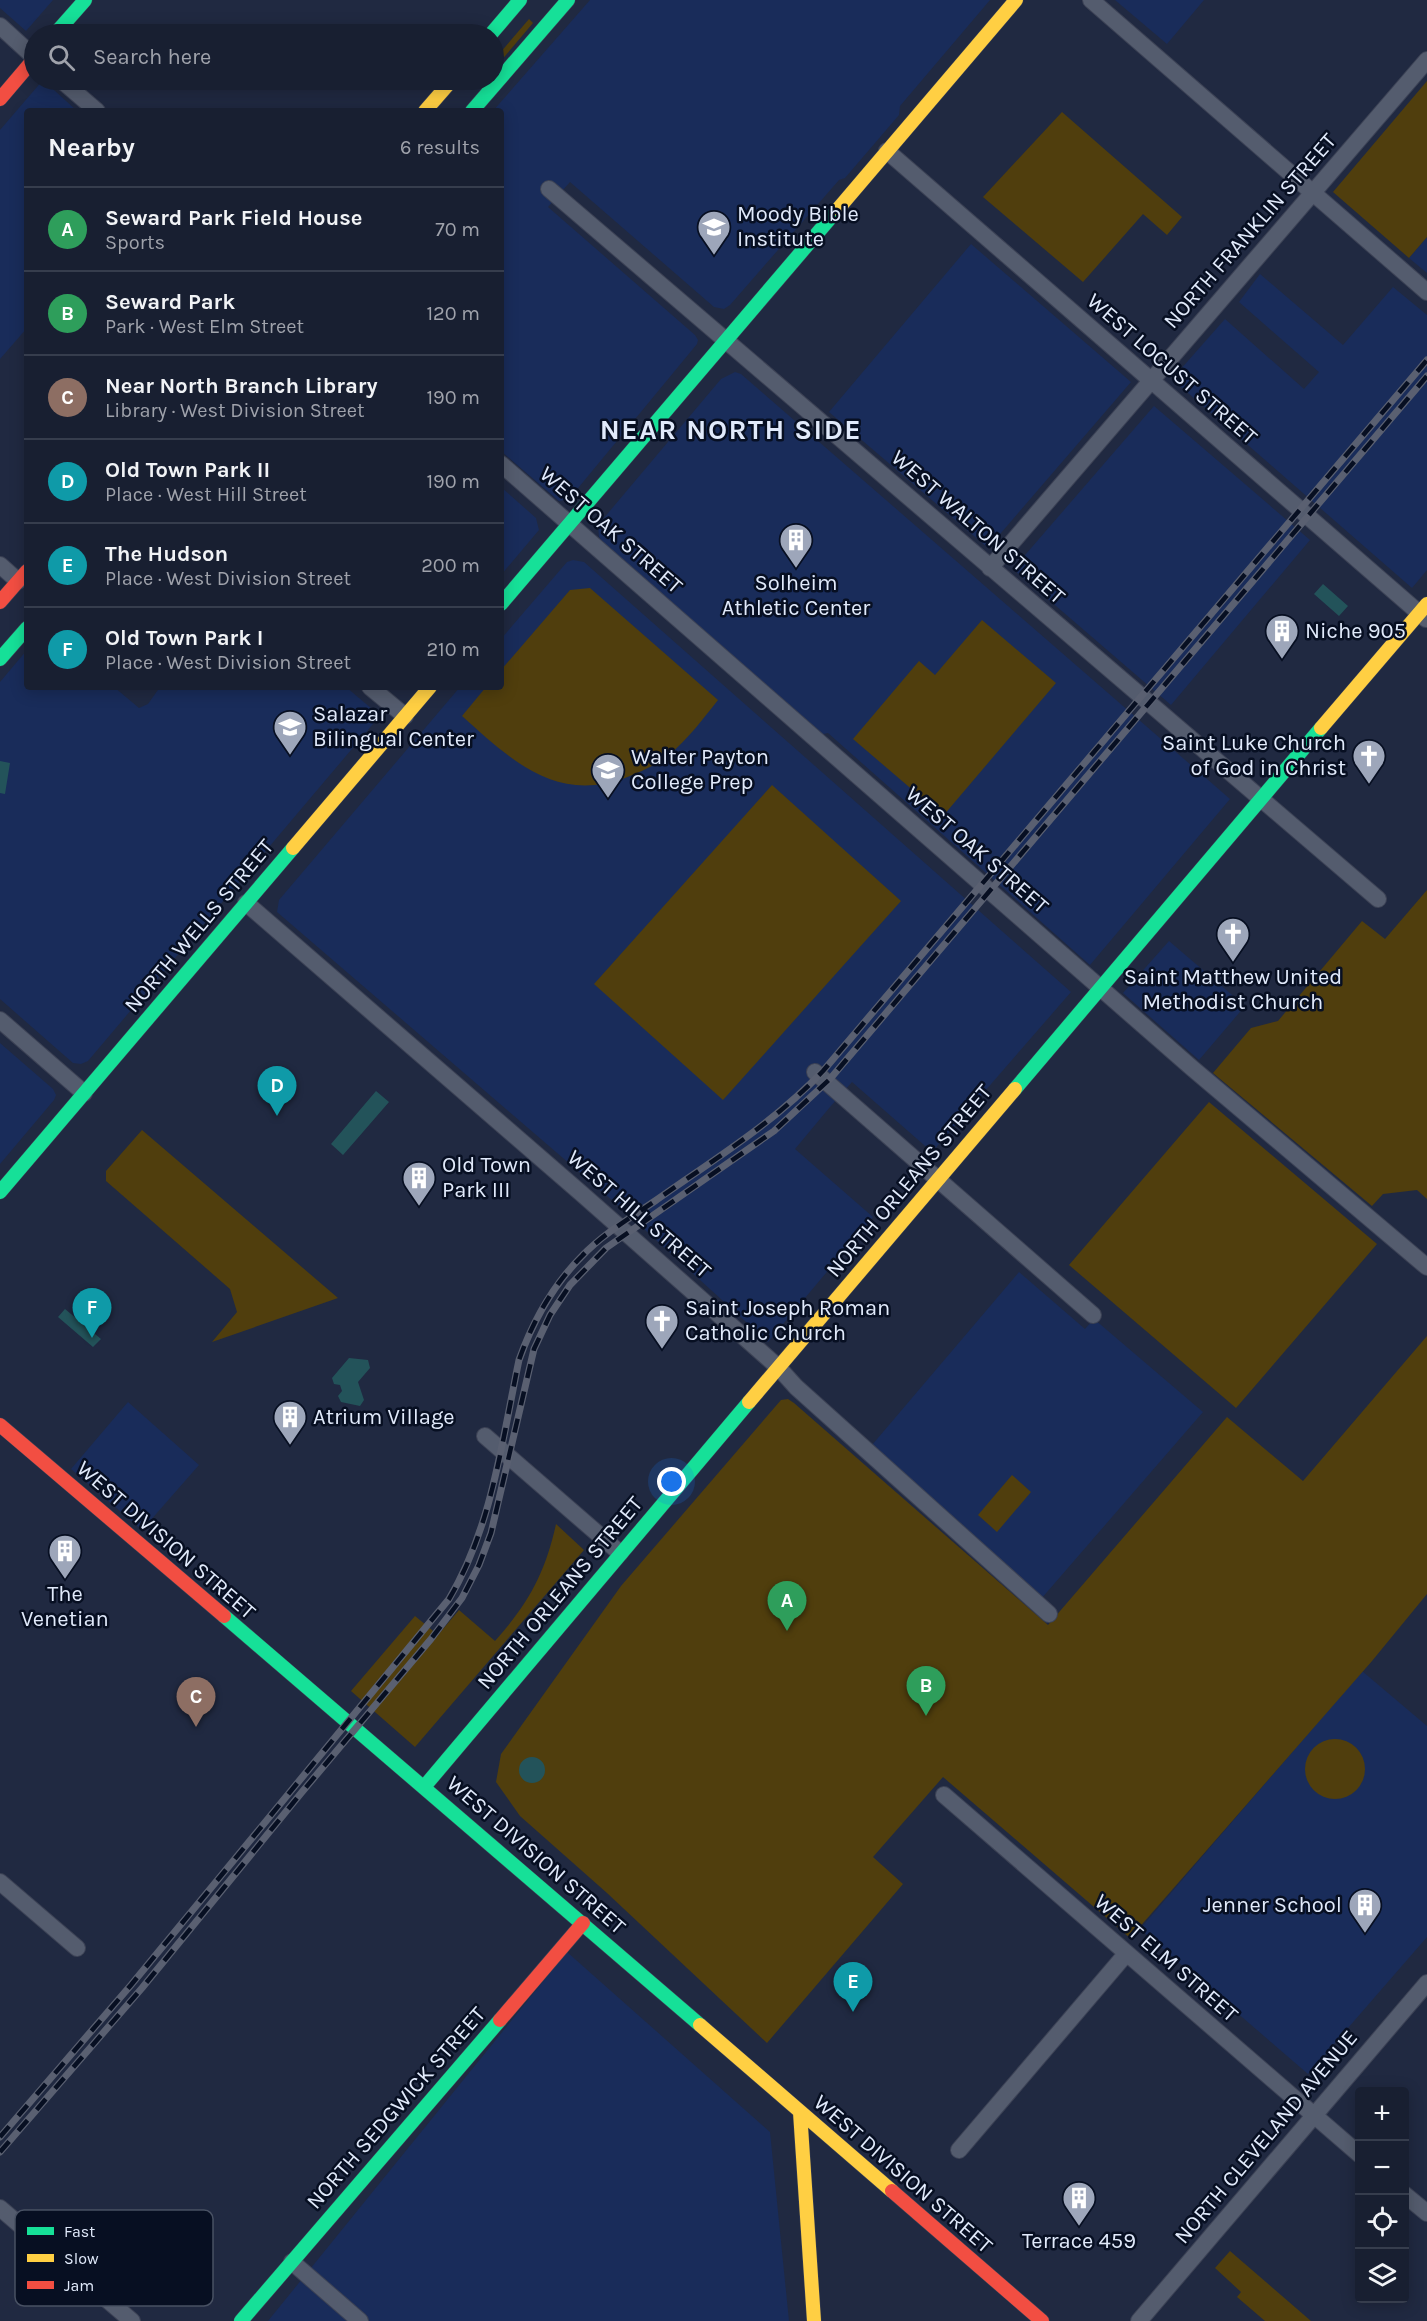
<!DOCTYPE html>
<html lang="en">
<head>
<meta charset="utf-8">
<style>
	:root { --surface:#181f31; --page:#252c3d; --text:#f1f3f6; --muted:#9fa2ab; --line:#363d4d; --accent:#9da6ba }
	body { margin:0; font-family:Karla,sans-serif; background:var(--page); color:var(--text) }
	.controls { position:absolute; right:18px; bottom:18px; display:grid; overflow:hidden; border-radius:6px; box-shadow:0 3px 15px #0003 }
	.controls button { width:54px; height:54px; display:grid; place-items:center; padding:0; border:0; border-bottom:2px solid var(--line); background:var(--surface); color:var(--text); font:30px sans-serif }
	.you { position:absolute; left:672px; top:1482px; width:21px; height:21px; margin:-15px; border:4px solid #fff; border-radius:50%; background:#1a73e8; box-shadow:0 0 0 9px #1a73e833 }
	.badge { display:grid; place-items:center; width:39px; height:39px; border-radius:50%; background:var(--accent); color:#fff; font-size:20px; font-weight:700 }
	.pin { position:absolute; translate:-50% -50px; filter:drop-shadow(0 2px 3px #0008) }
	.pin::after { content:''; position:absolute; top:32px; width:21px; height:18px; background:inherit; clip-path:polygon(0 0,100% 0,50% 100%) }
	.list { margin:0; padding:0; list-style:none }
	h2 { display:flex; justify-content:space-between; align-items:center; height:78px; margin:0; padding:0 24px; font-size:26px }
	h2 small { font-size:20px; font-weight:400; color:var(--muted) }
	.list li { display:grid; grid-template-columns:39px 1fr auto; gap:18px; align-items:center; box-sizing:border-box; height:84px; padding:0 24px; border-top:2px solid var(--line) }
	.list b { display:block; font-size:22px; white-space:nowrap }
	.list p { margin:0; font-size:20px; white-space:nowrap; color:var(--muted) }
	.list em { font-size:20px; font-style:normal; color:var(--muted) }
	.icon { flex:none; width:33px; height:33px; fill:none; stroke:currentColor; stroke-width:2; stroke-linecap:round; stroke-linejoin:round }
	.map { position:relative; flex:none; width:1427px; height:2321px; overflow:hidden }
	.search { position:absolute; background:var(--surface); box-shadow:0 3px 15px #0003; left:24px; top:24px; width:480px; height:66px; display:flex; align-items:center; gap:15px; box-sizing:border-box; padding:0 21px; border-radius:33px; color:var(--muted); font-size:22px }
	.panel { position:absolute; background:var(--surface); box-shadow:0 3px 15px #0003; left:24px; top:108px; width:480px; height:582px; border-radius:6px }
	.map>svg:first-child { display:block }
	.built { fill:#192c5a }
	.green { fill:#503e0d }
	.water { fill:#23535a }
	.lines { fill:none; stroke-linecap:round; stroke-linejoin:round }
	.street-casing { stroke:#3c4255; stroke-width:18 }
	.fast-casing { stroke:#3c4255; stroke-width:15 }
	.slow-casing { stroke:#3c4255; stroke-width:15 }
	.jam-casing { stroke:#3c4255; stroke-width:15 }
	.street { stroke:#545c6e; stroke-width:16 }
	.fast { stroke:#16e098; stroke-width:14 }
	.slow { stroke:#ffcf43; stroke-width:14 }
	.jam { stroke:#f24e42; stroke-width:14 }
	.rail-casing { stroke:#5a6071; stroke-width:7 }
	.rail { stroke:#070f22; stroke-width:4.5; stroke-dasharray:14; stroke-linecap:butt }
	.labels { text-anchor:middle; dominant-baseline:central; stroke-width:5; stroke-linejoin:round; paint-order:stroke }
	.poi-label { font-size:22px; fill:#e1eafb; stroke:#070f22; text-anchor:start }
	.street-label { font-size:22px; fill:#e1eafb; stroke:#070f22 }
	.district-label { font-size:28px; font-weight:bold; letter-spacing:1.5px; fill:#e1eafb; stroke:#070f22 }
	.key { fill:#070f22; stroke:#485163; stroke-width:1.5 }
	.key-label { font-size:16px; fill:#e1eafb }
</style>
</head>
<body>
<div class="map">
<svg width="1427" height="2321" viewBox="0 0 1427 2321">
	<rect width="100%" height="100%" fill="#202941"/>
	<path class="built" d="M0,0h53l-27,31 -26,-23z
		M590,0h400l-90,106 -1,9 -54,63 -6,2 -109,125 -6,4 -10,-2 -144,-125 -22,25 147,128 3,5 -1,4 -123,149 -10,7 -5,1 -58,-50v-340h-8z
		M1115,0h89l-37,44z
		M43,80l34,31h-50v217l-27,31v-229z
		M1427,237v36l-18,-15z
		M971,244l160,138 -143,166 -159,-136z
		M1260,274l83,71 50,-58 34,28v255l-15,18 -240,-209 53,-60 79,70 15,-17 -80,-70z
		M735,372l6,2 489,425 -140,166 -262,-232 -5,1 -213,-183 -11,-14 -1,-12 123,-146z
		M1154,406l156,134 -139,165 -158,-136z
		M501,487l35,31 3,12 -38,45z
		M573,560l11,2 487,430 -139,160 -80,-70 -22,25 -35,42 78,68 -105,125 -148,-135 -343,-295 2,-12 181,-213h41v-48l66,-77z
		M27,650v37h87l25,21 9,-4 12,-17h186l26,22 4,6 -3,9 -285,337 -7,3 -8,-1 -73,-64v-317z
		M1169,941l76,65 -46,54 -76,-67z
		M0,1043l53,46 3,6 -2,5 -54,64z
		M1019,1272l66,57 9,-10 109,93 -162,187 -169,-154z
		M128,1402l71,63 -57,65 -71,-61z
		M1362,1671l65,55v211l-119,137 -168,-145z
		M567,1952l203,180 19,189h-521z"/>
	<path class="green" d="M529,19l4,4 -39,46v-9z
		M1427,81v156l-18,21 -76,-66z
		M1062,112l120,105 -15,18 -24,-21 -60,68 -100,-85z
		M590,588l128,112c-15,19 -30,39 -49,55 -12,10 -29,17 -44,23 -70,25 -114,-18 -163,-62l24,-29h15v-17l69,-80z
		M982,620l74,63 -113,133 -90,-77 66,-78 16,14z
		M772,785l129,116 -178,199 -129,-116z
		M1427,890v309l-10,-9 -34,4 -11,12 -159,-133 38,-45 27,-7 84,-100 23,18z
		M1209,1102l168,142 -141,164 -167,-143z
		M142,1130l196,168 -126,44 25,-30 -7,-23 -124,-108v-10z
		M1427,1336v258l-55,67 -242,277 -187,-161 -70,80 30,27 -136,159 -160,-150 -87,-77 -24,-34 5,-28 120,-168 160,-186 7,-1 6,4 254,222 179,-208 76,64z
		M1012,1475l19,17 -34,40 -19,-17z
		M556,1524l28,26 -169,197 -64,-56 64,-75 23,19 21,-25 36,31c33,-37 50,-67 61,-117z
		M1305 1769a30 30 0 1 1 60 0a30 30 0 1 1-60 0Z
		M1230,2251l81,70h-46l-28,-24 4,-5 -26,-24z"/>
	<path class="water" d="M1323,584l25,22 -9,10 -25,-22z
		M0,761l10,2 -5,31 -5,-1z
		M376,1091l13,11 -46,53 -12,-11z
		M65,1309l36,30 -8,8 -35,-30z
		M349,1358l19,2 2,8 -12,14 6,18 -4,6 -19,-4 -3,-6 4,-5 -2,-6 -6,-1 -2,-6z
		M519 1770a13 13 0 1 1 26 0a13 13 0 1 1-26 0Z"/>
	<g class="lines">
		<g class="street-casing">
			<path id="street" d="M1091,0l336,292
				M0,26l34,31
				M61,80l36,31
				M887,151l539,468
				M549,189l829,710
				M501,464l691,604 235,199
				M0,565l18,16
				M990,568l437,-508
				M370,687l35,29
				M246,903l336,291 196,173 18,20 253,227
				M0,1020l84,73
				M815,1072l278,243
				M485,1436l135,117
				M944,1795l416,360
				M0,1882l77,66
				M959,2150l167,-196
				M1404,2194l23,19
				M0,2208l132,113
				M292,2262l68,59
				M1139,2321l288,-338"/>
		</g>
		<g class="fast-casing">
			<path id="fast" d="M55,34l30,-34
				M491,34l29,-34
				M472,111l96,-111
				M501,604l337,-395
				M0,659l27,-31
				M1015,1089l306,-361
				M0,1192l293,-344
				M224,1616l476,409
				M424,1787l325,-385
				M241,2321l259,-301"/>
		</g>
		<g class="slow-casing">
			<path id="slow" d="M425,111l27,-31
				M838,209l178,-209
				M1321,728l106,-124
				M293,848l137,-161
				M749,1402l266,-313
				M700,2025l192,166
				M800,2112l14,209"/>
		</g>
		<g class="jam-casing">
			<path id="jam" d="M0,99l34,-40
				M0,602l27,-31
				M0,1425l224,191
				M500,2020l83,-97
				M892,2191l150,130"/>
		</g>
		<use href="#street" class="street"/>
		<use href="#fast" class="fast"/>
		<use href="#slow" class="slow"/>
		<use href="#jam" class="jam"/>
		<g class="rail-casing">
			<path id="rail" d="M0,2137l131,-152 318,-386c43,-72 53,-158 70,-239 14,-39 33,-74 63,-104 21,-22 48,-38 73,-55 58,-41 119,-78 168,-130l604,-711
				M0,2152l142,-164 160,-196 129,-153 31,-41 17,-33 12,-32 43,-184 16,-34 20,-30 36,-37 168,-117 56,-52 597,-703"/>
		</g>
		<use href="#rail" class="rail"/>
	</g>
	<defs>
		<g id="university-pin" transform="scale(1.725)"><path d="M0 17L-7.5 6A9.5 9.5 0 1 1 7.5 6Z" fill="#9da6ba" stroke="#070f22"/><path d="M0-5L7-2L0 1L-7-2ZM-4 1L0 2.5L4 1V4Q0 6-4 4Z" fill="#fff"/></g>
		<g id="building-pin" transform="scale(1.725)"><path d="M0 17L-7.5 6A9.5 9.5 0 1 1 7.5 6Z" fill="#9da6ba" stroke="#070f22"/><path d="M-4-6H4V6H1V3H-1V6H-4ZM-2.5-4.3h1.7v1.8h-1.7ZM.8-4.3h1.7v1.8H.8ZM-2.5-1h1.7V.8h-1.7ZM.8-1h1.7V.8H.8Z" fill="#fff"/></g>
		<g id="school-pin" transform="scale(1.725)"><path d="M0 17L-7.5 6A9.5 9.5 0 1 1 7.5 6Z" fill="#9da6ba" stroke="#070f22"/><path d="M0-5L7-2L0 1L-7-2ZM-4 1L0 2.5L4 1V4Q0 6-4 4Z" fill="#fff"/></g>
		<g id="church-pin" transform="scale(1.725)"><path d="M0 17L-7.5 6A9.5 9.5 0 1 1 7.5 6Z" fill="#9da6ba" stroke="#070f22"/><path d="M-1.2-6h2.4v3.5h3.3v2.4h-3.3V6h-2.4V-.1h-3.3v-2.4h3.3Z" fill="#fff"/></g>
	</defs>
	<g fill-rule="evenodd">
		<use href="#university-pin" x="714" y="227"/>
		<use href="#building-pin" x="796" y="540"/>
		<use href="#building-pin" x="1282" y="631"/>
		<use href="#school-pin" x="290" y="727"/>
		<use href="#church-pin" x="1369" y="756"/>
		<use href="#school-pin" x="608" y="770"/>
		<use href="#church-pin" x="1233" y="934"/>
		<use href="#building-pin" x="419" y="1178"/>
		<use href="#church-pin" x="662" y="1321"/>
		<use href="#building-pin" x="290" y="1417"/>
		<use href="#building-pin" x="65" y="1551"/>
		<use href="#building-pin" x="1365" y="1905"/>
		<use href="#building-pin" x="1079" y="2198"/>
	</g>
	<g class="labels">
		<g class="poi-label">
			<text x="737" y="214">Moody Bible<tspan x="737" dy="25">Institute</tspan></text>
			<text x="796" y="583" text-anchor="middle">Solheim<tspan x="796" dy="25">Athletic Center</tspan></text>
			<text x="1305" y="631">Niche 905</text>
			<text x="313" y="714">Salazar<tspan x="313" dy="25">Bilingual Center</tspan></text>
			<text x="1346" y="743" text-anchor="end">Saint Luke Church<tspan x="1346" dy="25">of God in Christ</tspan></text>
			<text x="631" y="757">Walter Payton<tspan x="631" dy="25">College Prep</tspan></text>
			<text x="1233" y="977" text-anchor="middle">Saint Matthew United<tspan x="1233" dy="25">Methodist Church</tspan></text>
			<text x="442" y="1165">Old Town<tspan x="442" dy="25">Park III</tspan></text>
			<text x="685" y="1308">Saint Joseph Roman<tspan x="685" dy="25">Catholic Church</tspan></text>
			<text x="313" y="1417">Atrium Village</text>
			<text x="65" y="1594" text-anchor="middle">The<tspan x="65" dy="25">Venetian</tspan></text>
			<text x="1342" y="1905" text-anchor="end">Jenner School</text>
			<text x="1079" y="2241" text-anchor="middle">Terrace 459</text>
		</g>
		<g class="street-label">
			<text transform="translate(1250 231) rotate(-49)">NORTH FRANKLIN STREET</text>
			<text transform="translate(1172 369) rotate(41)">WEST LOCUST STREET</text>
			<text transform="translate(978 527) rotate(41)">WEST WALTON STREET</text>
			<text transform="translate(611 530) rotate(41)">WEST OAK STREET</text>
			<text transform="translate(977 850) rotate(41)">WEST OAK STREET</text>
			<text transform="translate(199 926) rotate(-50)">NORTH WELLS STREET</text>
			<text transform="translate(909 1181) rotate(-50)">NORTH ORLEANS STREET</text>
			<text transform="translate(639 1214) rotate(41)">WEST HILL STREET</text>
			<text transform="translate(166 1540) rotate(41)">WEST DIVISION STREET</text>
			<text transform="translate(560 1593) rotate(-50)">NORTH ORLEANS STREET</text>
			<text transform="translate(536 1855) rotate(41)">WEST DIVISION STREET</text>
			<text transform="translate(1166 1958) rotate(41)">WEST ELM STREET</text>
			<text transform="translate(396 2108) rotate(-49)">NORTH SEDGWICK STREET</text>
			<text transform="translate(1266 2137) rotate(-50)">NORTH CLEVELAND AVENUE</text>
			<text transform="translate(903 2174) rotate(41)">WEST DIVISION STREET</text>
		</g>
		<g class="district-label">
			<text x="731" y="429">NEAR NORTH SIDE</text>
		</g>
	</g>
	<rect x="15" y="2210" width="198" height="96" rx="9" class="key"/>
	<rect x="27" y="2227" width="27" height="8" fill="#16e098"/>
	<rect x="27" y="2254" width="27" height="8" fill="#ffcf43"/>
	<rect x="27" y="2281" width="27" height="8" fill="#f24e42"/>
	<g class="key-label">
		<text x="64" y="2237">Fast</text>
		<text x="64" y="2264">Slow</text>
		<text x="64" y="2291">Jam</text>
	</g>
</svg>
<div class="controls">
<button>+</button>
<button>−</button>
<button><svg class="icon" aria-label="locate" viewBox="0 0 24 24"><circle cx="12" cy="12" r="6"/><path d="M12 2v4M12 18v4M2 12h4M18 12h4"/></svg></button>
<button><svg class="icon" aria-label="layers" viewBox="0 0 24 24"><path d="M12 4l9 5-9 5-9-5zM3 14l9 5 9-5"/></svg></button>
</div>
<div class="you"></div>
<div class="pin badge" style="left:787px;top:1631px;background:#2e9e5b">A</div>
<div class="pin badge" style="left:926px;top:1716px;background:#2e9e5b">B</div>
<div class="pin badge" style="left:196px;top:1727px;background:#8d6e63">C</div>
<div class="pin badge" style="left:277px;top:1116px;background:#0f9aa8">D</div>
<div class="pin badge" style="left:853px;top:2012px;background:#0f9aa8">E</div>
<div class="pin badge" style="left:92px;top:1338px;background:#0f9aa8">F</div>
<div class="search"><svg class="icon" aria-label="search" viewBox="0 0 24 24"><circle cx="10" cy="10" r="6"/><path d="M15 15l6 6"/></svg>Search here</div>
<section class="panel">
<h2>Nearby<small>6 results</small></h2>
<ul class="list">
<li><span class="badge" style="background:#2e9e5b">A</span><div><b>Seward Park Field House</b><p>Sports</p></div><em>70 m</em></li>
<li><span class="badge" style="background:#2e9e5b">B</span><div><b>Seward Park</b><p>Park · West Elm Street</p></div><em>120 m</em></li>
<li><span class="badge" style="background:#8d6e63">C</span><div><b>Near North Branch Library</b><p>Library · West Division Street</p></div><em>190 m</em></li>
<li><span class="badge" style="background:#0f9aa8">D</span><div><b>Old Town Park II</b><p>Place · West Hill Street</p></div><em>190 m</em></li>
<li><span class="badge" style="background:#0f9aa8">E</span><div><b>The Hudson</b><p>Place · West Division Street</p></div><em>200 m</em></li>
<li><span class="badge" style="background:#0f9aa8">F</span><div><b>Old Town Park I</b><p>Place · West Division Street</p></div><em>210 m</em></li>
</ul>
</section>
</div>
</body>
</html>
